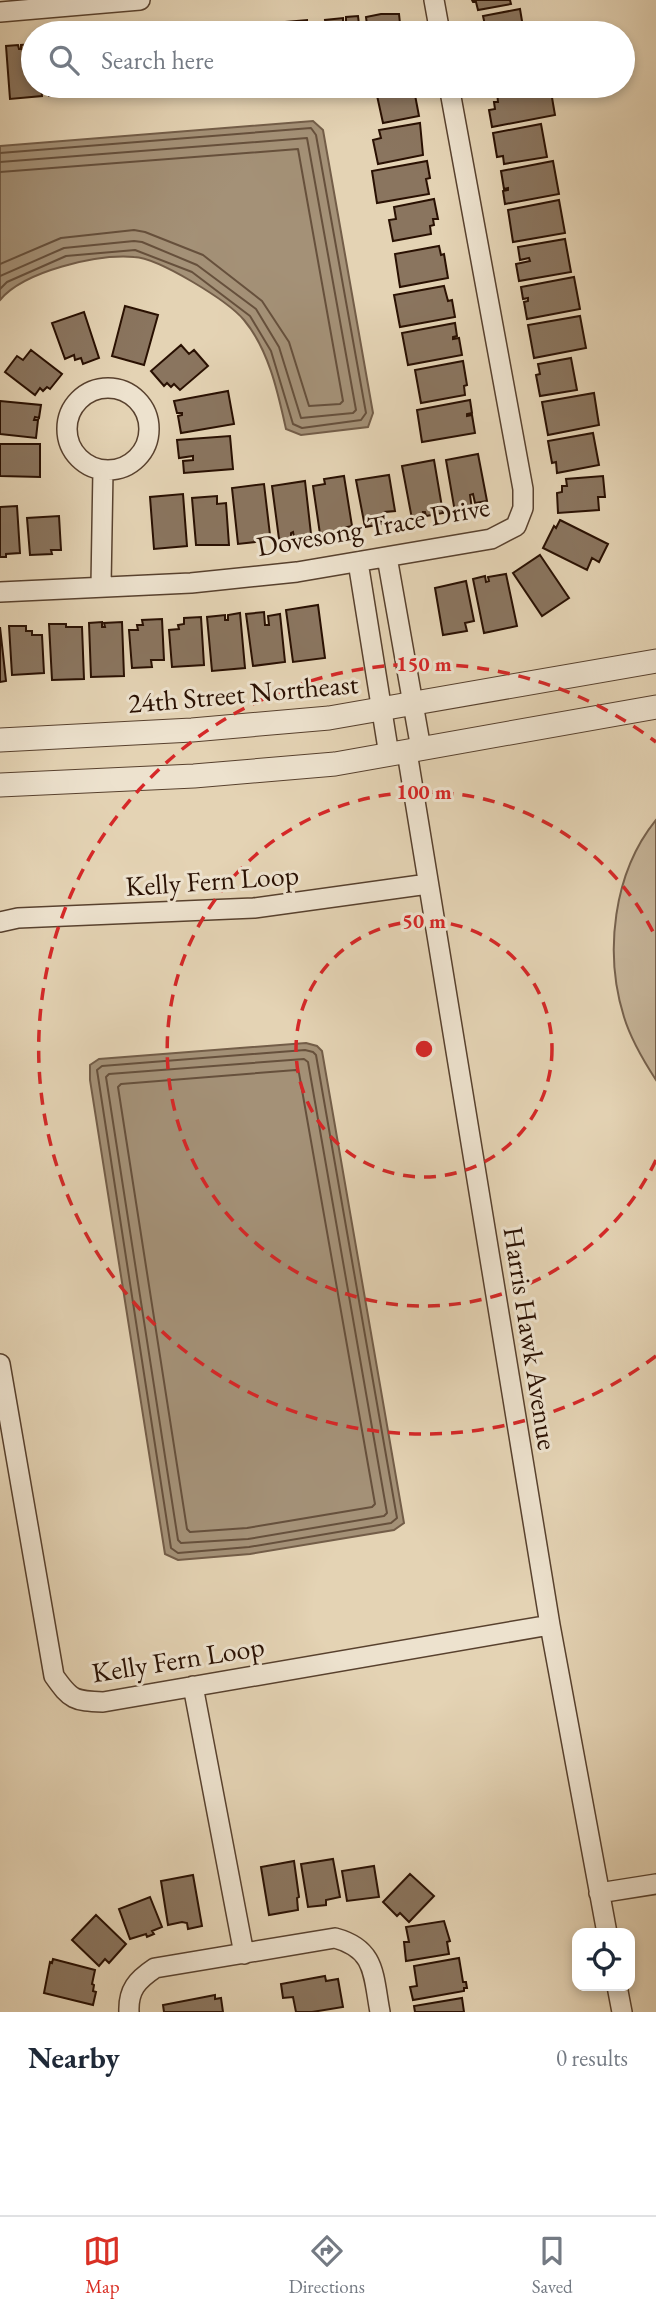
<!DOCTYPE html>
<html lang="en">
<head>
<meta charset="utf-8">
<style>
	:root { --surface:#fff; --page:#f6f6f7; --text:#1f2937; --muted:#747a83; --line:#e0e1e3; --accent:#d93025 }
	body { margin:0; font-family:"EB Garamond",serif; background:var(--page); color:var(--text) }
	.controls { position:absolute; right:21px; bottom:21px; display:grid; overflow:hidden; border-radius:14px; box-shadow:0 4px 10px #0003 }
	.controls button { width:63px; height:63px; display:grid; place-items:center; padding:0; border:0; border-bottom:2px solid var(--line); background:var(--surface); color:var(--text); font:35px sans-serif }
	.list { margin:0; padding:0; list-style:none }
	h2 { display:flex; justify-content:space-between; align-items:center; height:91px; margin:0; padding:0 28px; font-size:30px }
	h2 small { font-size:23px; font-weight:400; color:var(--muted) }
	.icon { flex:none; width:38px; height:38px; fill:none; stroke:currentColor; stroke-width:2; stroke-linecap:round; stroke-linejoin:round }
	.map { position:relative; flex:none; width:656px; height:2012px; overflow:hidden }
	.search { position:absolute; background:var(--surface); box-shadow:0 4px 10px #0003; left:21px; right:21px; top:21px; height:77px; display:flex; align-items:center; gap:18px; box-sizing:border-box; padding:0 24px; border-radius:38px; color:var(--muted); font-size:26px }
	.sheet { height:203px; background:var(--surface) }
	nav { display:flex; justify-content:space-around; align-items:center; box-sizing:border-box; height:98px; border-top:2px solid var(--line); background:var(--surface); font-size:19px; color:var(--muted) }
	nav a { display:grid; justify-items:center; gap:4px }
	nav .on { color:var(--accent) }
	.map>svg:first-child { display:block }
	.green { fill:#c4b296; stroke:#76614c; stroke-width:2 }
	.water { fill:#a49177; stroke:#735d48; stroke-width:2 }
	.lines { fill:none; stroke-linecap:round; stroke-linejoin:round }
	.shore { stroke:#66503c; stroke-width:2 }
	.building { fill:#8a755f; stroke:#291002; stroke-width:2 }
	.minor-casing { stroke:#58412e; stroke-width:22 }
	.tertiary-casing { stroke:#58412e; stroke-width:25 }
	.minor { stroke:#ede2ce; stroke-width:19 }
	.tertiary { stroke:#ede2ce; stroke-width:23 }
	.ring { fill:none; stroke:#d62828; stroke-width:3.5; stroke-dasharray:12 9 }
	.labels { text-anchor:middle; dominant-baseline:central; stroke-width:6; stroke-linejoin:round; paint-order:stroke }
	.street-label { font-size:28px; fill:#291002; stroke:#ede2ce }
	.centre { fill:#d62828; stroke:#ede2ce; stroke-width:3.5 }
	.ring-label { font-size:21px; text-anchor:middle; font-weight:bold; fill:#d62828; stroke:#ede2ce; stroke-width:6; stroke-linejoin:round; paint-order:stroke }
</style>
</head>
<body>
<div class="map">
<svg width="656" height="2012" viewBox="0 0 656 2012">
	<rect width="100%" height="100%" fill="#e4d3b4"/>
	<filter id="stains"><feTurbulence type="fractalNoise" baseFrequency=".00286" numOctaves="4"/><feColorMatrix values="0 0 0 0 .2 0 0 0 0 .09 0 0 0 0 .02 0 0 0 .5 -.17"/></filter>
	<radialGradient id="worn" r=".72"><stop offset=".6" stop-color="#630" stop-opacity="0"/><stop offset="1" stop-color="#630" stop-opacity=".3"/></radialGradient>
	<path class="green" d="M656,820v260c-13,-20 -25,-40 -32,-63 -20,-64 -11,-144 32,-197z"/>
	<path class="water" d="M313,121l10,9 50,283 -5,14 -67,8 -15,-6c-8,-36 -17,-79 -42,-109 -16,-19 -85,-62 -110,-63 -37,-3 -110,14 -134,43v-154z
		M306,1043l11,3 5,5 82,472 -10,7 -144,24 -72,6 -13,-6 -75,-474v-15l9,-6z"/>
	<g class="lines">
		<path class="shore" d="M0,153l311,-25 5,7 50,278 -5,7 -59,8 -9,-4 -22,-73 -21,-35 -58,-44 -57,-22 -69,6 -59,26 -7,7
			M0,162l307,-24 49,272 -3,3 -52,5 -22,-71 -23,-38 -59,-44 -55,-23 -8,-1 -70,7 -64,28
			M0,172l298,-23 45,252 -3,3 -31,2 -20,-64 -27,-41 -59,-46 -58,-23 -11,-2 -73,8 -61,26
			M305,1050l8,2 3,3 81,463 -6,5 -142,24 -71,6 -7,-5 -74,-478 5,-4z
			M304,1059l4,3 79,451 -3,3 -136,23 -67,4 -3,-3 -72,-463 3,-3z
			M296,1070l3,3 76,431 -3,3 -125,21 -57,4 -3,-3 -69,-442 3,-3z"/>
	</g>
	<path class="building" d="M472,0h38l1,4 -33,6 -2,-8h-3z
		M520,9l4,24h-49l6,-1 -1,-6 5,-1 -2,-9z
		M381,14h18l2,19h-33l-2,-16z
		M358,16l2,17h-33l-2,-13 18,-2v5l3,-1v-5z
		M307,20v4l12,-1 1,10h-33l-1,-11z
		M280,23l1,10h-24v-2l6,-1v-6z
		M221,27v6l3,-1v-3l17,-2 1,6h-34v-5z
		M188,30h14l1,3h-34z
		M33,44v42h8l1,10 -32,3 -4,-53 12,-1 1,4h2v-4z
		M48,86h34v7l-33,3z
		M404,86h6l2,9h3l4,21 -36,7 -7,-32z
		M532,86l2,3 16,-3 5,29 -63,12 -3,-17 6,-1 -1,-7h4l-1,-10z
		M420,123l3,32 -45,9 -5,-24 8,-2 -2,-8z
		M541,124l6,33 -43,7 -1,-8 -6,1 -4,-24z
		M427,161l3,17 -4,1 3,15 -52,9 -5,-32z
		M553,161l6,33 -54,10 -2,-13 5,-1v-2l-4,1 -3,-18z
		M434,199l4,20h-5l1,6 -4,1 1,8 -38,7 -4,-21 7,-1 -2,-12z
		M559,200l6,33 -52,9 -5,-32z
		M565,239l6,33 -52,9 -3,-17 14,-3 -1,-3 -9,2 -2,-13z
		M439,246l2,9 3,-1 4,24 -48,9 -5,-33z
		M574,277l6,32 -53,10 -3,-17 4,-1v-3l-5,1 -2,-12z
		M444,286l4,15 4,-1 3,17 -55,10 -6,-32z
		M125,306l33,9 -14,50 -32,-9z
		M84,312l15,46 -16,6 -2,-6 -6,2 -1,-5 -9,4 -13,-36z
		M580,316l6,32 -52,10 -6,-33z
		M455,323l2,13 -4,1v2l6,-1 3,17 -54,10 -6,-32z
		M181,345l8,9 5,-4 14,16 -28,24 -6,-6 -3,3 -4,-4 -3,3 -13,-15z
		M31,350l31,24 -12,15 -3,-2 -4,4 -3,-3 -5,7 -30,-23 12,-16 6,4z
		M571,358l6,32 -37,6 -4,-21 4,-1 -2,-10z
		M463,361l4,24 -3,1 1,9 -44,8 -6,-33z
		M228,391l6,33 -53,9 -3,-17 4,-1v-2h-5l-3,-12z
		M594,393l5,32 -51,10 -6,-33z
		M470,400l2,13 -5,1v2l5,-1 3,18 -53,9 -5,-32z
		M0,401l41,4 -2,13 -4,-1 -1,3h4l-2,18 -36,-4z
		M593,433l6,32 -42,8 -1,-11 -4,1 -4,-22z
		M230,436l3,33 -49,4 -1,-12 10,-1v-4l-14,2 -2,-18z
		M0,444h40v33l-40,-1z
		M478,454l9,47 -12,2 -2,-9 -3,1 2,14 -17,3 -9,-52z
		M434,460l9,53 -17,3 -1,-4h-2l1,5 -12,2 -10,-53z
		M389,475l6,36 -10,1 1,5 -6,1 2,6 -17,3 -9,-47z
		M344,476l8,50 -9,2 1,2 -24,4 -7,-48 12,-2 -1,-5z
		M603,476l2,21h-7l1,13 -41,3 -1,-20 5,-1v-6h5l-1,-7z
		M305,481l6,53 -17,3 -1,-5 -2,1v5l-12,1 -7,-53z
		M264,484l6,51 -16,3 1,4 -17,2 -6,-56z
		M183,494l4,52 -33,3 -4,-52z
		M217,496v8l9,-1 3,42h-33l-4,-47z
		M17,506l3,47 -14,1v3h-6v-50z
		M59,516l2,34h-10l1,4 -22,1 -3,-37z
		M560,520l48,24 -9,18 -7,-4 -5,12 -44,-22 11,-22 2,2z
		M540,555l29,43 -27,18 -29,-43z
		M506,574l11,52 -33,7 -11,-54 12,-3 1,6 3,-1 -1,-4z
		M466,581l8,40 -9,2 2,8 -24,4 -8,-47z
		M318,605l7,53 -32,4 -7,-52z
		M264,612l1,13h4l-1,-9 12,-2 5,48 -32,4 -7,-52z
		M240,613l5,55 -33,3 -5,-54 18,-2v5h3v-5z
		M201,617l3,48 -32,2 -3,-37 10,-1 -1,-4 6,-1v-6z
		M162,619l2,41h-13l1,7 -20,1 -3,-38h9l-1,-5h6l-1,-5z
		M102,622v5h3l-1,-4 18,-1 2,54 -33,1 -2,-54z
		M49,624h17v3h16l2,52 -32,1z
		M9,626h17v5h6v4h10l2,38 -32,2z
		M0,627l6,54 -6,1z
		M333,1859l7,38 -14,3v5l-18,2 -7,-43z
		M294,1861l5,36 -2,1 1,12 -29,5 -8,-48z
		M374,1866l5,31 -32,4 -5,-30z
		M410,1874l24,22 -25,26 -9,-9 -3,3 -14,-14z
		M193,1875l9,51 -14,3 -1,-6 -5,-1 -14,3 -7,-44z
		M150,1897l12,30 -10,4 2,3 -7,3 -1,-3 -16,5 -11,-30z
		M96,1915l30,29 -17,19 -4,-4 -6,7 -27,-26z
		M444,1921l6,20 -3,1 2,12 -43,7 -2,-19h5l-3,-15z
		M459,1958l4,24h3l1,6h-3v3l-51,9 -3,-13 7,-1 -3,-20z
		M53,1959l42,11 -3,14 2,1 -1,6 3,1 -3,13 -49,-12 6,-31 2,1z
		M325,1976l1,5 12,-2 5,28 -31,5h-16l-3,-15 -10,1 -2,-14z
		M215,1995v4l6,-1 2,14h-59l-1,-7z
		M462,1998l2,14h-49l-1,-6z"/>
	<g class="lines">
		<g class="minor-casing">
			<path id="minor" d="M434,0l6,33
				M0,12l140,-12
				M67 429a41 41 0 1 1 82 0a41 41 0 1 1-82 0Z
				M387,557l34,192
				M358,562l31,193
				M101,586l2,-116
				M0,592l191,-9 106,-11 194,-33 25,-13 7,-18v-19l-74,-403
				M407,752l143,873 57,308
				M0,922l18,-4 236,-10 174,-24
				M0,1364l54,312c17,24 20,25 49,26l447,-77
				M193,1686l51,268
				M599,1893l57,-9
				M617,1986l5,26
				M129,2012c-1,-22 8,-32 26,-44l180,-30c41,11 38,37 45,74"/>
		</g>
		<g class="tertiary-casing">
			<path id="tertiary" d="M0,740l192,-10 137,-12 327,-57
				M0,785l194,-9 141,-12 321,-57"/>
		</g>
		<use href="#minor" class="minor"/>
		<use href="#tertiary" class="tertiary"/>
	</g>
	<g class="ring">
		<circle cx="424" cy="1049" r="128"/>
		<path d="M656 1160A257 257 0 1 1 656 938"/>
		<path d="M656 1356A385 385 0 1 1 656 742"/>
	</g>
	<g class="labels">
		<g class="street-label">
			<text transform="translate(373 526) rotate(-10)">Dovesong Trace Drive</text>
			<text transform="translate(243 693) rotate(-5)">24th Street Northeast</text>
			<text transform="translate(212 880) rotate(-4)">Kelly Fern Loop</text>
			<text transform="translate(531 1338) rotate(81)">Harris Hawk Avenue</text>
			<text transform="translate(178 1659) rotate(-9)">Kelly Fern Loop</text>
		</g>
	</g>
	<circle cx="424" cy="1049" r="10" class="centre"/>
	<g class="ring-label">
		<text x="424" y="671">150 m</text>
		<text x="424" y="799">100 m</text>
		<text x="424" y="928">50 m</text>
	</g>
	<rect width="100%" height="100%" filter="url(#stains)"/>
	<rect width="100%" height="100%" fill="url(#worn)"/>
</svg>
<div class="controls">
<button><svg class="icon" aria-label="locate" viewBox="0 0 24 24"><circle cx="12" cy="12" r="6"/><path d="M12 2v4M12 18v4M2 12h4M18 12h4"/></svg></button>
</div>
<div class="search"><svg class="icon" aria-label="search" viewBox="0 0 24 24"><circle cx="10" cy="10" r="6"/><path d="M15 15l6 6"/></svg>Search here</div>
</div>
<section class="sheet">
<h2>Nearby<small>0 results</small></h2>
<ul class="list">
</ul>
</section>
<nav>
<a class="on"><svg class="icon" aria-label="map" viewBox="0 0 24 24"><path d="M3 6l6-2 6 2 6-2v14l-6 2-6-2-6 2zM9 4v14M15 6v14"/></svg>Map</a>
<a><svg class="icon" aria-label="directions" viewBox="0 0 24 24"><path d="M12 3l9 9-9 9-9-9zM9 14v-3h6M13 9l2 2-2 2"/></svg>Directions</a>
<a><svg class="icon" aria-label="saved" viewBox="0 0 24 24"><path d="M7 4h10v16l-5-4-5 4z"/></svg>Saved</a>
</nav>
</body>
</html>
